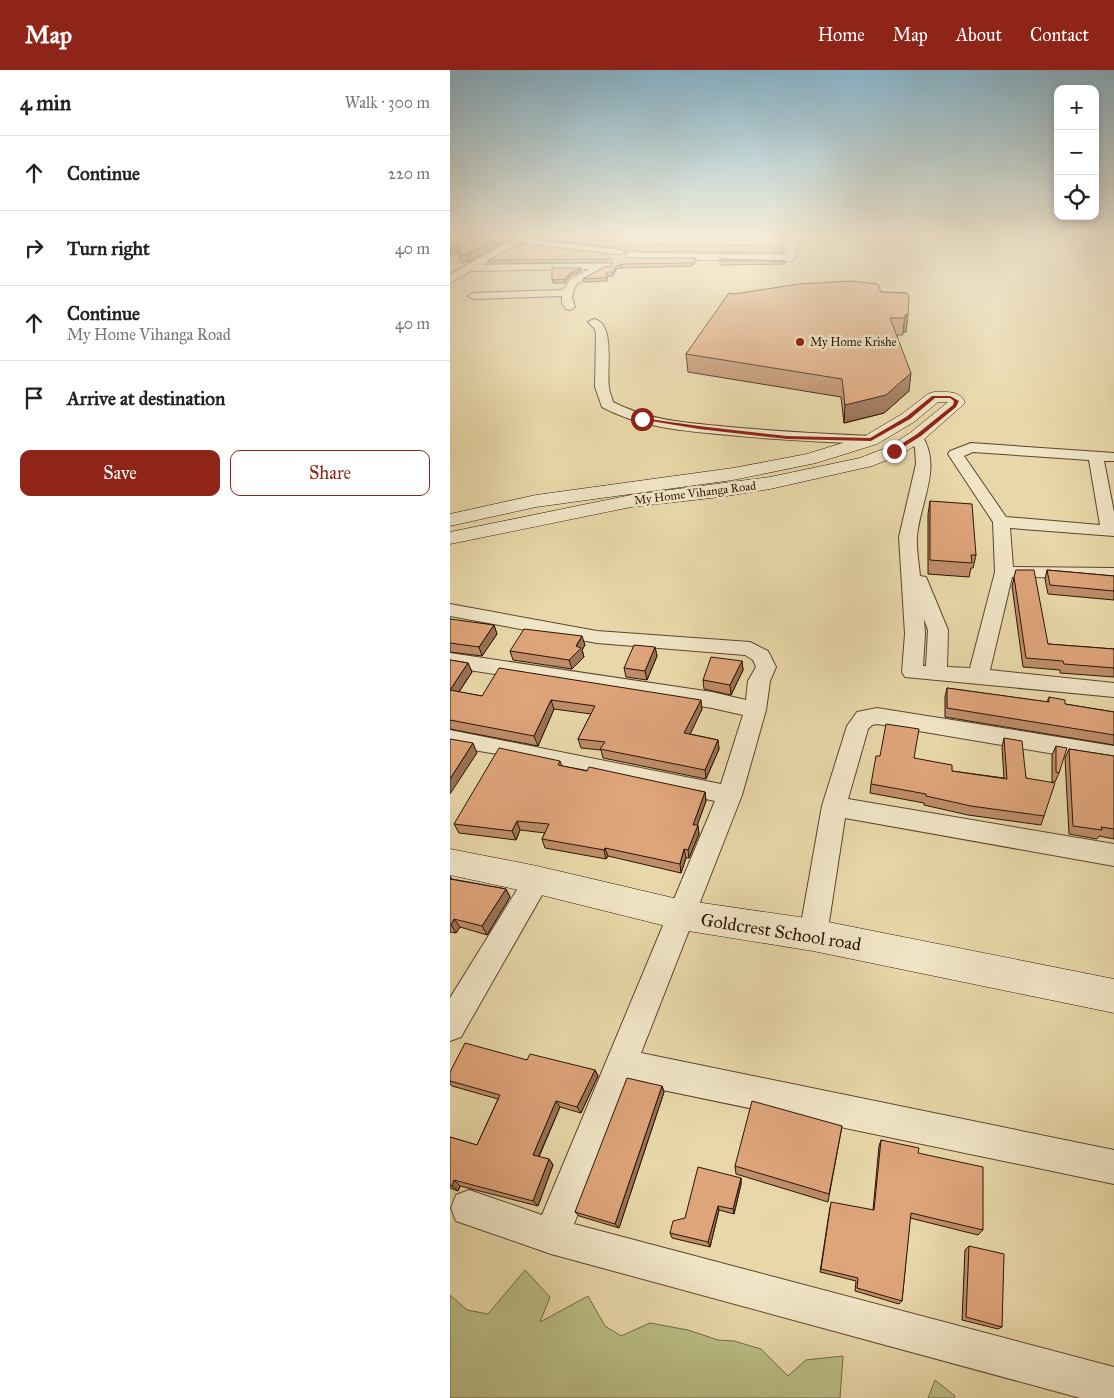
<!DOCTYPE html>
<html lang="en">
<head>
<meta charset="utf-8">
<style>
	:root { --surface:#fff; --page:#f2f2f2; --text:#222; --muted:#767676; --line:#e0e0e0; --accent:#8f2418 }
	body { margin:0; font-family:"IM FELL Great Primer",serif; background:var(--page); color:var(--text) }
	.controls { position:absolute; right:15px; top:15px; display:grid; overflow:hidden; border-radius:10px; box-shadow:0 2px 8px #0003 }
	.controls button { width:45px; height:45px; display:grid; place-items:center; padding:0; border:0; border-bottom:1px solid var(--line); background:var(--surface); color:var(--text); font:25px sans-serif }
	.stop { position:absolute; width:15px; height:15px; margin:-11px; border:4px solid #8f2418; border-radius:50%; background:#fff }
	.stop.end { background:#8f2418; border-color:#fff; box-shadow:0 1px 5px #0008 }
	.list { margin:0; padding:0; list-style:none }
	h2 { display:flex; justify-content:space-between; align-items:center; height:65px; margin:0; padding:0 20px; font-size:21px }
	h2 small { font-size:16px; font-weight:400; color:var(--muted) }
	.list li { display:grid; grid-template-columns:32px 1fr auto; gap:15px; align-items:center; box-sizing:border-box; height:75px; padding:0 20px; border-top:1px solid var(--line) }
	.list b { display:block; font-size:19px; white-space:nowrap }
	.list p { margin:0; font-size:16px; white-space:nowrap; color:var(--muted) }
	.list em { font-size:16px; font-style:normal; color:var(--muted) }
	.actions { display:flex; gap:10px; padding:15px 20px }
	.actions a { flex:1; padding:11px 0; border:1px solid var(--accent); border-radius:10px; text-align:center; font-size:18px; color:var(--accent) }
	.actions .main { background:var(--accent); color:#fff }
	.icon { flex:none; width:28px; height:28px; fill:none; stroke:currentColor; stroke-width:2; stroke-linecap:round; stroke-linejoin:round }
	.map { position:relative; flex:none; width:664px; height:1328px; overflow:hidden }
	header { display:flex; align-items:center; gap:30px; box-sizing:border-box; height:70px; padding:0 25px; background:var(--accent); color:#fff }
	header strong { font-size:24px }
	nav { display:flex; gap:28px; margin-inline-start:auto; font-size:18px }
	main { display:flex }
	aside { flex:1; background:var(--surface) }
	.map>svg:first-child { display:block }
	.green { fill:#babd84; stroke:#726946 }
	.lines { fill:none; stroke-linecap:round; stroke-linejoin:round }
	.street-casing { stroke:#5a462f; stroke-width:2 }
	.secondary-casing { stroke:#2a1507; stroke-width:1 }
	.street { fill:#f0e5c6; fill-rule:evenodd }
	.secondary { fill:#f0e5c6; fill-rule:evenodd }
	.wall { fill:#bf8d69; stroke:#2a1507 }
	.shaded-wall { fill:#9b7355; stroke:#2a1507 }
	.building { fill:#dea47a; stroke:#2a1507 }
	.route { fill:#8f2418 }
	.poi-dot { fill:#8f2418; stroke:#f0e5c6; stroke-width:2 }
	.labels { text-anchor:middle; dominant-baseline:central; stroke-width:5; stroke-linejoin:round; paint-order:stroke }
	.far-poi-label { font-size:12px; fill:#2a1507; stroke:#f0e5c6; text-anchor:start }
	.far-street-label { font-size:12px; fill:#2a1507; stroke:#f0e5c6 }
	.near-street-label { font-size:18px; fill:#2a1507; stroke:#f0e5c6 }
</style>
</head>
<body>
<header>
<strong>Map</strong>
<nav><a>Home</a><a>Map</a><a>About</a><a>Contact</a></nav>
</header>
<main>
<aside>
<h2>4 min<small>Walk · 300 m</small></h2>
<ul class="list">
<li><svg class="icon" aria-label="ahead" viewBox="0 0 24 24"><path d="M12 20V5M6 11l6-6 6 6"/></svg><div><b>Continue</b></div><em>220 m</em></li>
<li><svg class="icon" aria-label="right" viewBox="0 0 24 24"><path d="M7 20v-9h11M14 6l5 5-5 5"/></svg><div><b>Turn right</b></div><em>40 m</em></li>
<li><svg class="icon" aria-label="ahead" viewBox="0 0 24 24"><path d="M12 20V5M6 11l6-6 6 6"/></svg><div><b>Continue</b><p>My Home Vihanga Road</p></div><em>40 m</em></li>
<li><svg class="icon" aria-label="arrive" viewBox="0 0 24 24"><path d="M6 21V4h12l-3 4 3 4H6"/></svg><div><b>Arrive at destination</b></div></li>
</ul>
<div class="actions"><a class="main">Save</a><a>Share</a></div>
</aside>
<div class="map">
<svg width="664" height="1328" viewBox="0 0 664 1328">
	<rect width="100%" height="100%" fill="#e8d7a8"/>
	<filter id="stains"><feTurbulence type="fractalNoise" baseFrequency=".004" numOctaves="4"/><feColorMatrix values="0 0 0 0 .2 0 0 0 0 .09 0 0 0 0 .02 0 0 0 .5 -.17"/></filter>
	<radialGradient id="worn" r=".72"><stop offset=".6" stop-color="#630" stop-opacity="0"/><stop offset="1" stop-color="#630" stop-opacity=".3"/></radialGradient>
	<path class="green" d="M75,1200l25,27 -10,25 48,-26 17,30 16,10 29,-13 38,7 30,10 16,1 27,8 27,27 18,-16 37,-4 -3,42h-390v-103l17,15 21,4z
		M485,1310l20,16 -1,2h-26z"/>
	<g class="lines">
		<g class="street-casing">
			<path id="street" d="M71,165h9l-4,4 94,11 5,3 -5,3 -100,-12 -38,21 125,-2 19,-8 16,-20h8l-12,18 148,2 6,-20h8l-5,23 -5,3 -157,-2 -38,15 -18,10 -3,5 -2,8 3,10 -5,3 -4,-1 -4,-5v-8l-89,3 -5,-3 5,-3 90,-3 7,-10 19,-11 -118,2 -21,12v-8l2,-2z
				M144,249c22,5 12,50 15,68 0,5 3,10 4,15 36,19 76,21 116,25 47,4 95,7 142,9l5,1 2,3 -2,3 -5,1c-47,-2 -95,-4 -142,-9 -44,-4 -88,-7 -127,-28l-7,-20 1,-52 -1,-6 -7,-7z
				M466,363l5,1c22,32 -1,68 -4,102 -1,13 2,27 3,40l6,1 22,53 -1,37 23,1 25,-96 -2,-50 -45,-68 2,-3 21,-8 143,10v8h-10l10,51v24l-104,-8 3,39 101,1v10l-102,-1 -22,93 124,13v14l-209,-20 -3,-5 3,-38 -6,-97 17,-73 -1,-16 -6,-11 2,-3zM523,382l116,8 11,65 -94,-8 -42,-61zM474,549l4,11 -2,36h-3l2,-32z
				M0,534l147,27 153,11 18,9 8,16 -6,14 -4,29 -24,85 -101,258 473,97v34l-485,-101 -55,141 540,143v31h-34l-529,-144 -95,-33 -5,-13 5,-13 13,-5 73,25 173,-414 -218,-47 -47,-8v-16l271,54 22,-69 -31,-7 -262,-41v-14l262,39 34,8 2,-19 8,-14 -3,-7 -8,-5 -148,-12 -147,-27z
				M427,638l237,38v18l-237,-40 -5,1 -4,4 -20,70 266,45v22l-269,-48 -18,117 -4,9 -10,4 -10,-4 -4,-9 23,-129 25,-80 10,-14z
				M87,799l9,3 4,8 -4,8 -85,149 -11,4v-43l78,-126z"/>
		</g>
		<g class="secondary-casing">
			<path id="secondary" d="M484,322c12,0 27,-2 31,11l-43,38 -22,14 -28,11 -102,23 -50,8 -89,10 -181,37v-12l181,-37 139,-18 90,-19 28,-11 22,-14 38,-31h-10l-24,20 -37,22 -61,19 -83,17 -197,27 -86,19v-12l86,-19 197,-27 74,-14 58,-18 37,-22 26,-20z
				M0,779l87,17 145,34 131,19 301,60v34l-301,-62 -131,-21 -145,-36 -87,-19z"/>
		</g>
		<use href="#street" class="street"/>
		<use href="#secondary" class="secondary"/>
	</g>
	<path class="wall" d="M17,165h51l-50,27h-7l-2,-7v-4l-9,6v-21l33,3 4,-2 -1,-1z
		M79,165h113l-1,1 1,1 142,2v14l-154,-2 -3,2 -7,-5 -90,-10z
		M233,165h103v1z
		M180,188l66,4 -4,4 -70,2 -6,1 -3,7h-5l-1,5 -23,1 -1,-3 29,-13v-3h-123v-3z
		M270,189l65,2v3l-65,1z
		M131,201l-12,6 -4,6h-12l-1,-3z
		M431,222l25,1v39h-3v3h-6l12,56 -25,22 -40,10 -3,-26 -153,-25 -2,-18 48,-60z
		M480,431l46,54 -3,13h-2l-2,9 -41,-3v-60z
		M566,500l32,74 66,5v28l-54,-4v-3l-37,-3 -11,-81z
		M597,500l67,6v24l-66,-6 -3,-15z
		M0,548l1,2 43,5 3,9 -15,22 -32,-4z
		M135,575l-3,5 2,7 -12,12 -59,-9 -3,-9z
		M205,577l2,9 -10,24 -21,-3 -2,-9z
		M0,590l18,3 4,9 -13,20 23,4 220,13 -12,25 28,6 1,9 -13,30 -103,-21 -2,-8 -20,-2 -3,-9 13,-25 -37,-5 -16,37 -88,-17z
		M292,591l1,9 -12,25 -27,-6 -1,-9z
		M497,618l100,14 2,-5 16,7 49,8v33l-169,-28v-20z
		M554,668l22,40 18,38 -3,9 -73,-10 -44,-10v-2l-54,-10 1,-9 43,-26 38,13 52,7 -2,-31z
		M606,676l3,27 -4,9h-3v-27z
		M619,679l45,7v83l-15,-3 -2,3 -28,-5 -4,-76z
		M110,691l2,5 143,26 1,9 -9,24 2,9 -10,24h-3l-5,15 -73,-17 -2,3 -61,-11 -3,-9 3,-6 -25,-3 -4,10 -57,-7 -5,-9z
		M0,806l2,3 54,10 4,8 -23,38 -27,-8 -4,6 -6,-1z
		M77,990l68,10 3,6 -17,37 -21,-6 -21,50 10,2 4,6 -15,41 -78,-20 -2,5 -8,-3v-51l27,8 21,-46 -46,-13 -2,-2v-12z
		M212,1016l2,6 -45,136 -40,-12 -4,-4z
		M392,1056l-14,76 -92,-28 -1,-8z
		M431,1070l37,13 65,77 -5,5 -68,-17 -8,83 -3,3 -44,-13 1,-10 -36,-9 10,-65 43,3 6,-64z
		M291,1108v6l-7,30 -15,-4 -9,37 -38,-9 -2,-5 15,-15z
		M519,1176l33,81 -4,2 -36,-9 3,-70z"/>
	<path class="shaded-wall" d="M55,165h13l-50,27 -2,-7z
		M9,173l2,6 -11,8v-8z
		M179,174l1,7 -3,2 -1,-7z
		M246,188v4l-4,4v-3z
		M172,194v4l-6,1 -3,7v-4l3,-6z
		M131,198v3l-12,6 -4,6v-4l4,-5z
		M455,245h3l-2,17h-3z
		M461,303l-2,18 -25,22 -40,10 1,-18z
		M44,555l3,9 -15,22 -3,-9z
		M132,566l3,9 -3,5 2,7 -12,12 -3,-9z
		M205,577l2,9 -10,24 -2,-9z
		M292,591l1,9 -12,25 -1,-10z
		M18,593l4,9 -18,27 -4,-9z
		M101,630l3,9 -16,37 -4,-10z
		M251,630l1,9 -16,34 -2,-10z
		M268,670l1,9 -13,30 -1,-9z
		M23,673l4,10 -27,41v-15z
		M255,722l1,9 -12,33 -1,-9z
		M67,751l3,9 -4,10 -4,-9z
		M248,755l1,9 -10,24 -1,-8z
		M155,778l3,8 -2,3 -2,-9z
		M234,779l2,9 -5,15 -1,-9z
		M56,819l4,8 -23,38 -5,-9z
		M4,849l6,8 -4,6 -5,-8z
		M145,1000l3,6 -17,37 -4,-6z
		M212,1016l2,6 -45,136 -4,-4z
		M106,1031l4,6 -23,53 -4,-5z
		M99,1089l4,6 -15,41 -5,-5z
		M291,1108v6l-7,30 -1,-5z
		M4,1110l6,6 -2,5 -6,-5z
		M268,1136l1,4 -9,37 -2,-5z"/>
	<path class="building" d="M40,165h15l-39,20h-7v-12l-9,6v-13l33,3z
		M110,165h79l3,2 142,2v7l-155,-2 -3,2 -7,-4z
		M70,173l99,12 4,-2 7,5h66l-4,5 -70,1 -6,2 -3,6h-6l-1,6 -23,1 21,-12 8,-1v-7l-123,1z
		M270,189l65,2h-65z
		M102,198h29l-12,6 -4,5 -13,1z
		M401,211l27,3 3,8 25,1 3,2 -1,20h-3v3h-15l21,55 -25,22 -41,10 -3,-26 -156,-25 43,-61 5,1 65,-10z
		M480,431l42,3 4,51h-5l1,8 -42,-3z
		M566,500h18l14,74 66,5v19l-50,-4 -1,-3 -37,-3 -12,-81z
		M597,500l67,6v15l-64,-6z
		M0,549l44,6 -15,22 -29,-4z
		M74,559l58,7 -6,10 5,2 -12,12 -59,-9z
		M184,575l21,2 -10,24 -21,-3z
		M261,587l31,4 -12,24 -27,-5z
		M0,590l18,3 -18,27 32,6 17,-28 202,32 -17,33 34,7 -13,30 -105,-21 5,-7 -27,-3 17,-33 -44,-6 -17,36 -84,-16z
		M497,618l102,14v-5l16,3v4l49,8v23l-167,-27z
		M436,654l33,5 -5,29 38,7v6l55,8 -3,-41 18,3 4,37 29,5 -11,33 -73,-10 -45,-10v-2l-55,-10 5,-28h4z
		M0,669l23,4 -23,36z
		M606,676l11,2 -8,25 -3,-1z
		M49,678l61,13 -2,4 29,6 2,-4 116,25 -12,33h5l-10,25 -4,-1 -4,15 -75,-16 -1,2 -62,-11 7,-15 -32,-3 -5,10 -58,-7z
		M619,679l45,7v73l-13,-2 1,3 -29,-4z
		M0,809l56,10 -24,37 -28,-7 -3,6h-1z
		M15,973l62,17 3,-6 65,16 -18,37 -21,-6 -23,54 16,4 -16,42 -79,-21 -2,6 -2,-1v-48l27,8 23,-50 -50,-14v-9z
		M177,1008l35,8 -47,138 -40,-12z
		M302,1031l90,25 -13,68 -94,-28z
		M431,1070l38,8 -1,5 65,14v63l-72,-17 -9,88 -45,-13 1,-10 -37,-9 10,-67 43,8z
		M248,1097l43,11 -8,31 -15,-3 -10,36 -38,-9 3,-12 12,-3z
		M519,1176l35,8 -2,73 -36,-10z"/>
	<linearGradient id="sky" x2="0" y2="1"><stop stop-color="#87b6ce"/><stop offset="0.47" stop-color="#f5edd8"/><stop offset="1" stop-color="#f5edd8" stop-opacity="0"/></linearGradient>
	<rect width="664" height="351" fill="url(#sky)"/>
	<path class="route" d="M482,326h18l9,5 -3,6 -35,29 -27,17 -2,-3 25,-16 36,-29 1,-4 -4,-3h-15l-25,21 -39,22 -84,-2 -88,-10 -60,-10 3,-1 57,8 88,10 83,2 36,-21z"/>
	<circle class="poi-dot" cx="350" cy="272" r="5"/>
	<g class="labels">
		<g class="far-poi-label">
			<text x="360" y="272">My Home Krishe</text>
		</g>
		<g class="far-street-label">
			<text transform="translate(245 423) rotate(-7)">My Home Vihanga Road</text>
		</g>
		<g class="near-street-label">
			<text transform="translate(331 862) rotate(9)">Goldcrest School road</text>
		</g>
	</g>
	<rect width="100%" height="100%" filter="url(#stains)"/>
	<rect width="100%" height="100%" fill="url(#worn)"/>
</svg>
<div class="controls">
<button>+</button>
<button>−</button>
<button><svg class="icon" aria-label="locate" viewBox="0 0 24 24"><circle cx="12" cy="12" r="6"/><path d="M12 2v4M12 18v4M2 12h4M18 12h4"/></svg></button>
</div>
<div class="stop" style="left:192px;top:349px"></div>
<div class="stop end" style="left:444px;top:381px"></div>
</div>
</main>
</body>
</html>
